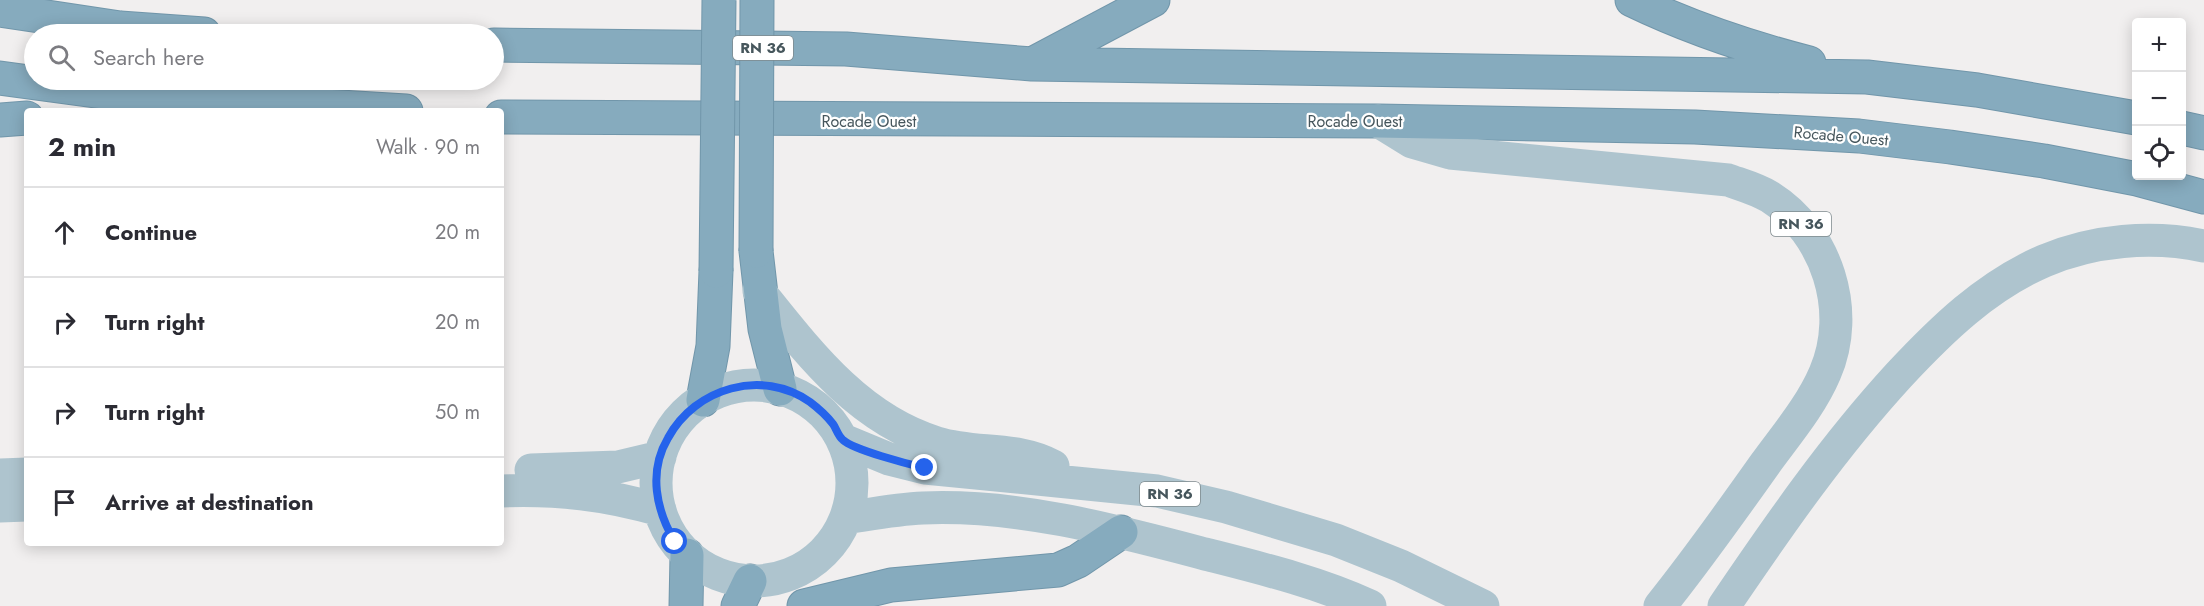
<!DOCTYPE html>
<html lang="en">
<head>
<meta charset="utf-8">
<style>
	:root { --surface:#fff; --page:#f7f7f7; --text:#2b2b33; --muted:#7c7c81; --line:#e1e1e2 }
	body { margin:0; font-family:Jost,sans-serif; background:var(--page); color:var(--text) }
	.controls { position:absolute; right:18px; top:18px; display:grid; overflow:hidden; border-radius:6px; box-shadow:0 3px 15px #0003 }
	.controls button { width:54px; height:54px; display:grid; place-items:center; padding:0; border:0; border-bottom:2px solid var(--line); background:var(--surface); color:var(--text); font:30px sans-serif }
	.stop { position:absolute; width:18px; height:18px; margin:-14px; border:4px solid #2563eb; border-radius:50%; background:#fff }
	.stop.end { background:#2563eb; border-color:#fff; box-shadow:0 2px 6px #0008 }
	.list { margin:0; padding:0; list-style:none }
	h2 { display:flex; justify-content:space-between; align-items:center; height:78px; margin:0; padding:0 24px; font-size:26px }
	h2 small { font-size:20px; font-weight:400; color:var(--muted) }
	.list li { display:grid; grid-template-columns:39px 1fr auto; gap:18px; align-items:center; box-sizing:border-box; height:90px; padding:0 24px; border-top:2px solid var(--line) }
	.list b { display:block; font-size:22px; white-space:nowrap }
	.list em { font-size:20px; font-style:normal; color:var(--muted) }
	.icon { flex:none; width:33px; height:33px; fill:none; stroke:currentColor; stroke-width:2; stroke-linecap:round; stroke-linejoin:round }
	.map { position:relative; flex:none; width:2204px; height:606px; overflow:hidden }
	.search { position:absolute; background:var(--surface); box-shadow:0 3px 15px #0003; left:24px; top:24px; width:480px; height:66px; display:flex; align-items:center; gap:15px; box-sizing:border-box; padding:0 21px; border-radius:33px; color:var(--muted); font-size:22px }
	.panel { position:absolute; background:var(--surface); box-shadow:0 3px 15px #0003; left:24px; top:108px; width:480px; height:438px; border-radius:6px }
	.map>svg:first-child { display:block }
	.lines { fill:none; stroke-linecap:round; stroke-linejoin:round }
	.highway-casing { stroke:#7196aa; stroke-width:35 }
	.primary { stroke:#aec4ce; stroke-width:33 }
	.highway { stroke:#86abbe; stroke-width:33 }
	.highway-bridge-casing { stroke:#7196aa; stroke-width:35; stroke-linecap:butt }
	.highway-bridge { stroke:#86abbe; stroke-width:33 }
	.route { stroke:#2563eb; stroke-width:8 }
	.labels { text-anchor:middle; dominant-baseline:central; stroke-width:4.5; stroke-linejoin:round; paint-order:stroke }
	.shield { fill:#fff; stroke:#7e898d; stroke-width:1.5 }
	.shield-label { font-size:15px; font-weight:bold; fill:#46565c }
	.street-label { font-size:16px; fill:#46565c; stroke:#fff }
</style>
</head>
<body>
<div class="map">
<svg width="2204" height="606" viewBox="0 0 2204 606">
	<rect width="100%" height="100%" fill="#f1efef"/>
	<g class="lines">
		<g class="highway-casing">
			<path id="highway" d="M1632,0c58,28 115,47 177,63
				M0,10l120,18 84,6
				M494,45l352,4 186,15 835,13 110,13 159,28
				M1036,62l117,-62
				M0,78l110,15 296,18
				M501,117l877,4 317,6 164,9 91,11 94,14 93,18 67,18
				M0,120l27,-2
				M2182,128l22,5
				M756,251l9,78 15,60
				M703,400l10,-54 3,-75
				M686,606l1,-51
				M738,606l12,-25
				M804,606l87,-21 167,-15 20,-9 43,-29"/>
		</g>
		<path class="primary" d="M1378,121l34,21 38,11 278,27c14,5 29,9 42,17 57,36 82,114 55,176 -14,33 -39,62 -60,91 -34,48 -68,96 -105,142
			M759,291c49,61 99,128 178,152 39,12 79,3 116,23
			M656 483a98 98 0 1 1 196 0a98 98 0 1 1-196 0Z
			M843,440l46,19 36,9 232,23 69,16 110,33 65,26 82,40
			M531,470l87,-3 42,-10
			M0,475l27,-1
			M501,491c57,-2 104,3 159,19
			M0,506l27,-1
			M846,518c26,-4 51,-9 77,-10 95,-4 191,22 282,46 55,14 113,28 165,52
			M1724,606c55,-81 109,-159 175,-231 42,-45 87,-89 145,-114 49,-21 108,-26 160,-15"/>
		<use href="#highway" class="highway"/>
		<g class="highway-bridge-casing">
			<path id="highway-bridge" d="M756,251l1,-251
				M716,271l3,-271"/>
		</g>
		<use href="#highway-bridge" class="highway-bridge"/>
	</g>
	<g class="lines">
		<path class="route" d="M675,542c-19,-32 -27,-70 -7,-104 27,-50 94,-70 142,-36 8,6 16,13 23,22 3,4 5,12 10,16 11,10 65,24 82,28"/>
	</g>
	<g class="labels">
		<g class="shield">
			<rect x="733" y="36" width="60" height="24" rx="4.5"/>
			<rect x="1771" y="212" width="60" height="24" rx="4.5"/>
			<rect x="1140" y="482" width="60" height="24" rx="4.5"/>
		</g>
		<g class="shield-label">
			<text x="763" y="48">RN 36</text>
			<text x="1801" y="224">RN 36</text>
			<text x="1170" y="494">RN 36</text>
		</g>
		<g class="street-label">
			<text x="869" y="121">Rocade Ouest</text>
			<text x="1355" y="121">Rocade Ouest</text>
			<text transform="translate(1841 136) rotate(5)">Rocade Ouest</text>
		</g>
	</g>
</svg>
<div class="controls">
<button>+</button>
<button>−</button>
<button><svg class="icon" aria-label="locate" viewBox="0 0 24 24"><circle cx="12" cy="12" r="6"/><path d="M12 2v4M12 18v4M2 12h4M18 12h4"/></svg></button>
</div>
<div class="stop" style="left:675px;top:542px"></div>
<div class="stop end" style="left:925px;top:468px"></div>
<div class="search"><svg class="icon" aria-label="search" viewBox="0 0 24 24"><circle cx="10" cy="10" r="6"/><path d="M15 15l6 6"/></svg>Search here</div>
<section class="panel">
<h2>2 min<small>Walk · 90 m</small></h2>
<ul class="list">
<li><svg class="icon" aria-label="ahead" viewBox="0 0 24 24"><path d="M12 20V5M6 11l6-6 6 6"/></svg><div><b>Continue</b></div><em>20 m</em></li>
<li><svg class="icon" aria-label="right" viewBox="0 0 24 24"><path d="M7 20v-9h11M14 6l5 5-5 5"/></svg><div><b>Turn right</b></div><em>20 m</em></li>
<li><svg class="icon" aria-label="right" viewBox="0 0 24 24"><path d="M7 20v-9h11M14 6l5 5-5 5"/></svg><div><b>Turn right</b></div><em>50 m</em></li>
<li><svg class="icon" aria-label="arrive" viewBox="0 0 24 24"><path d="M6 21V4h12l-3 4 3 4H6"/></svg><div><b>Arrive at destination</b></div></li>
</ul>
</section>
</div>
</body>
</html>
